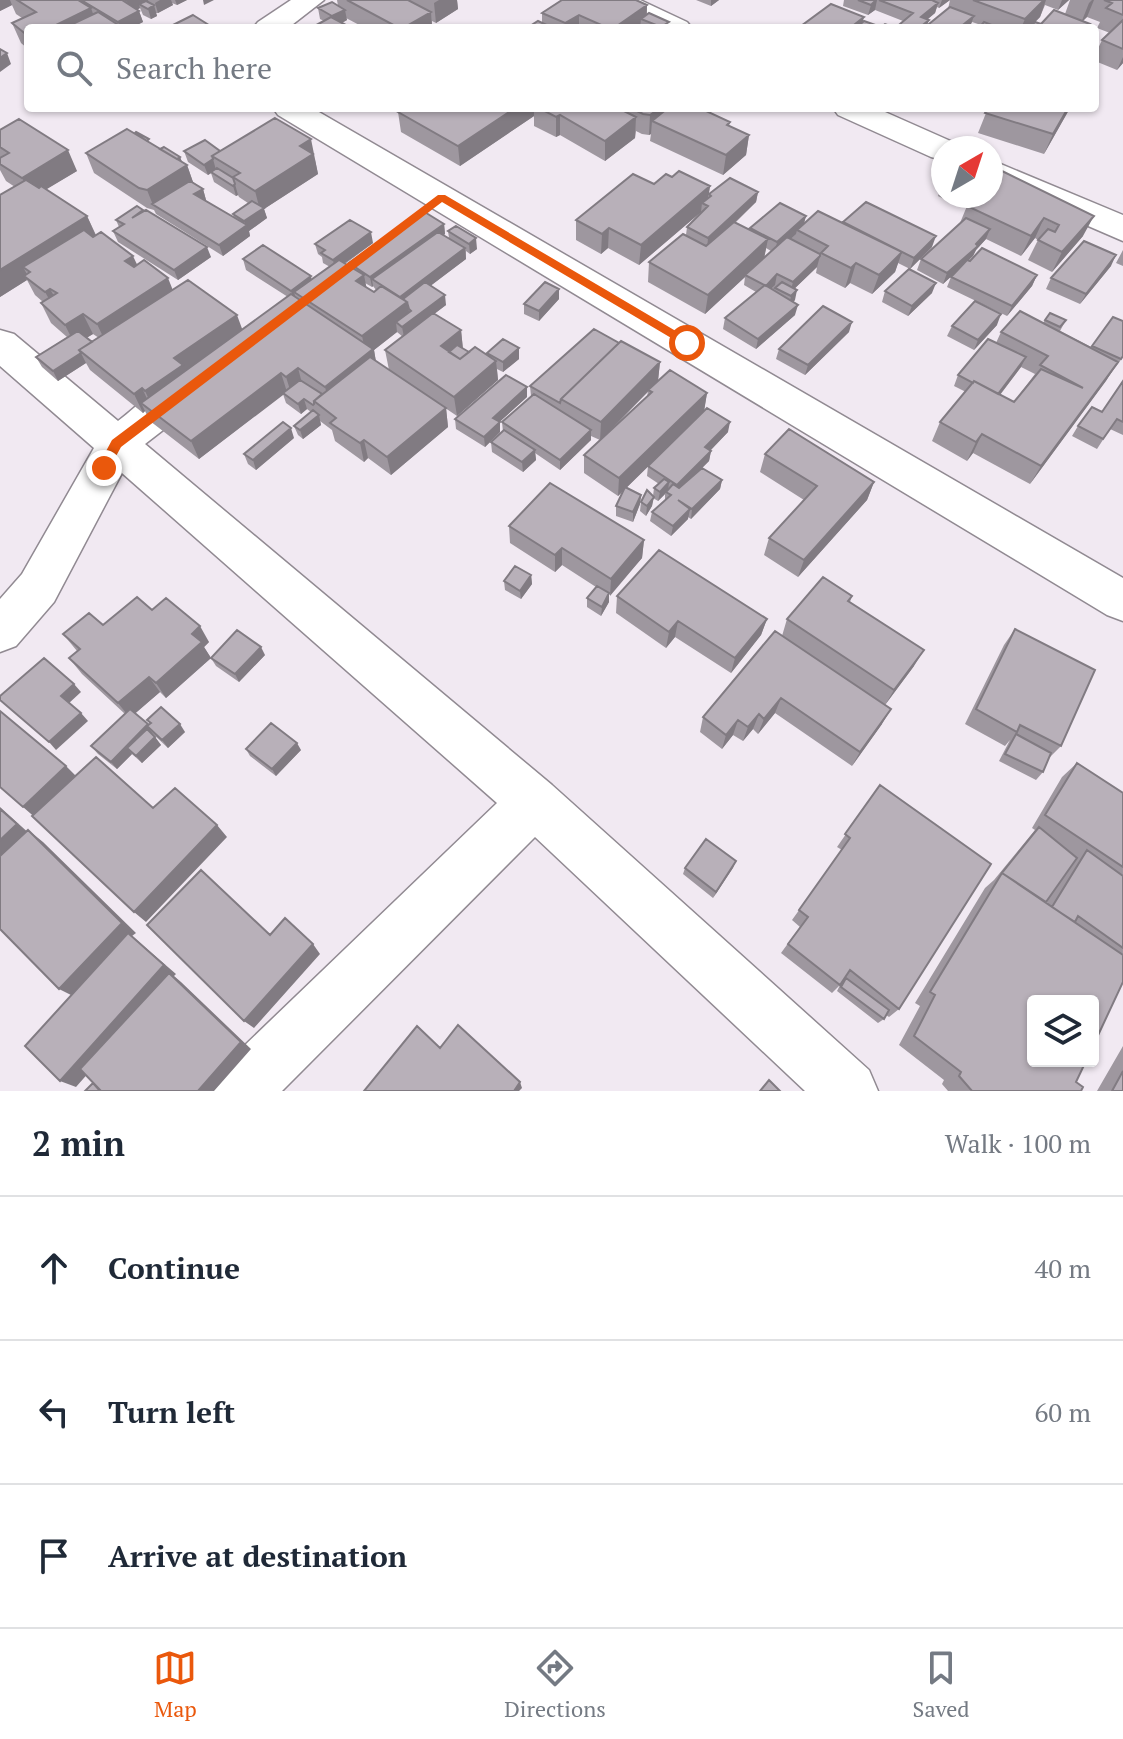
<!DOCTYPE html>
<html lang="en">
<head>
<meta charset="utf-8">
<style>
	:root { --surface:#fff; --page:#f6f6f7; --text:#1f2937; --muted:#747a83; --line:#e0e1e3; --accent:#ea580c }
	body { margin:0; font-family:"PT Serif",serif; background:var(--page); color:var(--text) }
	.controls { position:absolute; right:24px; bottom:24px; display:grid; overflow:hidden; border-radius:8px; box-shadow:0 2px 6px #0004 }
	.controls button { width:72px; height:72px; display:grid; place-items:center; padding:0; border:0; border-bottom:2px solid var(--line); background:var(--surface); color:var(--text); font:40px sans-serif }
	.compass { position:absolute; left:931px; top:136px; width:72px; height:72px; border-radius:50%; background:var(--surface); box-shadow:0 2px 6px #0004; rotate:39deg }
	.stop { position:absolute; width:24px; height:24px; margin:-18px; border:6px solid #ea580c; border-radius:50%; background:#fff }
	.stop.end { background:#ea580c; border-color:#fff; box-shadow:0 2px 8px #0008 }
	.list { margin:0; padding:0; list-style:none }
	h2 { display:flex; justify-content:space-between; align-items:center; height:104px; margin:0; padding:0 32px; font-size:34px }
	h2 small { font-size:26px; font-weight:400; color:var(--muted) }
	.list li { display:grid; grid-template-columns:52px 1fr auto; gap:24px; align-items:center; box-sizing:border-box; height:144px; padding:0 32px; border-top:2px solid var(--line) }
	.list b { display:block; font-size:30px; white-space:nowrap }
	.list em { font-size:26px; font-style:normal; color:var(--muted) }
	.icon { flex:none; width:44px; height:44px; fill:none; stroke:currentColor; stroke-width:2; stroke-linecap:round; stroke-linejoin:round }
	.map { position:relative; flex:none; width:1123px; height:1091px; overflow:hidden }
	.search { position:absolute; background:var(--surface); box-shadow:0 2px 6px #0004; left:24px; right:24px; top:24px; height:88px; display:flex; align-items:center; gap:20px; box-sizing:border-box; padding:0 28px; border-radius:8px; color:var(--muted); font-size:30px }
	.sheet { height:536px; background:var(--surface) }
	nav { display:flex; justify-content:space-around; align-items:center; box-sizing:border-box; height:112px; border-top:2px solid var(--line); background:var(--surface); font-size:22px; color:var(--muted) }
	nav a { display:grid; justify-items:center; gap:4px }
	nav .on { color:var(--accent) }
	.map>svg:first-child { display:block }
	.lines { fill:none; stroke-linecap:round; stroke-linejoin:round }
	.minor-casing { stroke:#918a92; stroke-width:3 }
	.minor { fill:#fff; fill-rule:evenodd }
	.wall { fill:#9e979f; fill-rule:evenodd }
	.shaded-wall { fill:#817b82 }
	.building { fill:#b8b0b9; stroke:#817b82; stroke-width:2 }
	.route { fill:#ea580c }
</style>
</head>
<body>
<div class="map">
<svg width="1123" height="1091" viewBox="0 0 1123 1091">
	<rect width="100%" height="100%" fill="#f1e9f2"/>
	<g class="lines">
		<g class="minor-casing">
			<path id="minor" d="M291,0h33l-36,28h-35l5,-6z
				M603,0h37l47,22 5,6h-39l-46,-22z
				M273,108h39l811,470v43l-16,-6 -829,-500z
				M833,108h43l79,35 3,5h-15v12l-12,-3 -93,-42z
				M991,160l132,55v26l-132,-57z
				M0,330l14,4 104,87c25,-19 60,-58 93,-48l6,10 -6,10 -66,51 407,341 317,285 9,21h-73l-270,-254 -253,254h-72l9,-21 278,-267 -375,-330 -68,129 -38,44 -16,6v-53l22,-25 72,-126 -94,-82z"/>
		</g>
		<use href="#minor" class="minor"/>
	</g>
	<path class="wall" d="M0,0h187l-10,5 -5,-2 1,2 -15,8h-2l1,3 -6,3 -8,-4 -3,-7 -3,2 2,1 4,11 -12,6h-103v21l-7,-6 -9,-20 10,-5 -6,-4 -4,-9 -12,6z
		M337,0h120l1,9 -22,14 -4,-2v7h-67l-19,-10 1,2 -5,3 -18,-2 -4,-2 -2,-11 20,-2z
		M696,0h23l-8,6z
		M844,0h106l-11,8 -2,-1 -2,6 -7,6 1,1 -3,8h-27l1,-4 3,-3 -28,-11 -7,5 -25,-9z
		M950,0h119l-11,10 -13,-5 -5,12 -11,11h-51l3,-3 -9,-3 -4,6h-41l2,-4 19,-15z
		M1070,0h53v63l-6,7 -22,-9v-6l7,-15 8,-7 -13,-5 3,-6 -13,-5 -5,4 -41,3 24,-10z
		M647,5v10l21,13h-141l15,-5v-10z
		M404,108h305v5l21,9 -1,4 20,9 -3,20 -23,20 -73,-34 1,-7 -2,1 -7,-1 -6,-3 -1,7 -30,23 -45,-26 -4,2 -22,-11v-10l-74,50 -59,-34 -3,-20z
		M988,108h82l-26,46 -66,-21z
		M0,130l77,41 -31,18 41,27 9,19 77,55 69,40 46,-33 -42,-27 -3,-11 69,21 18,-13 -7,-4 -1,-6 -4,-3 -3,-10 58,-1 -28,21 5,3 -1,-4 95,-39 1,10 -1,1 5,3 -1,-7 29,18 -7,5 -4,-3v8l-35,26 15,20 -12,9 27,16 2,19 6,3 18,3v-2l32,-5v11l-16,13 -6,-3 1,11 -41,36 -68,-46 -4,-20 18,-13 -6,-5 -23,18 2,12 70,46 2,19 -57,48 -23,-17 -4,4 -29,-21 -3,-11 -12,-9 1,4 -18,14 -5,-4 -4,-9 17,-14 -4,-3 -6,5 -15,-11 -3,-9 -84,65 -49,-38 -5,-10 -2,2 -53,-43 -4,-7 -28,18 -16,-14 -6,-10 31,-20 -16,-14 -10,-20 2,-1 -8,-7 -8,-15 -27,17 15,-110 -9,-6 -6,-11zM365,283l7,4 1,-1 3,4 -2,2 -8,-5zM93,334l6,4 -7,4 -6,-4z
		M150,143l10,6 20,8 2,5 5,3 6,17 10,7 3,11h-1l29,18 -1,-4 15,-11 -9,-6 -1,-2 -2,1 -22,-14 -3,-9 -3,2 -20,-13 -4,-11h36l96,9h-1l3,14 -54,35 3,9 -18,13 1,5 -27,20 -67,-42 -2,-4 -7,-2 -53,-35 -8,-20z
		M672,177l38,9 -2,12 1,-4 49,-2 -2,10 -21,21 15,7v-2l56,-12 -2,7h39l89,24 -22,22 -12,-6 -3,9 -23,22 -22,-11 -5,5 -29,-15 1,-6 -22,21v12l-2,2 2,13 -39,34 -33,-20 2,-11 31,-26 -12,-7 1,-8 -40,37 -57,-32 1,-20 37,-27 1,-8 14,-15 -62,53 -31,-17 -7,6 -25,-14v-20zM766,248l5,3 -7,6z
		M943,185v11h29l-11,11 -23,-11z
		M973,196h18l92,40 -31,36 -24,-12 10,-20 -3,-2 -14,18 -35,-17 -10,11 -3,6 -5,5 69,14 -5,11 -25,30 -60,-29 4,-10 5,-5 -13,12 -26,-14 4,-11 39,-36 7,-17 4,-4z
		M143,211l68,46 -33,23 -60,-38 -5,-11 6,-4 -3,-7z
		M1123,250v16l-7,-3z
		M1111,266l-31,38 -34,-15 5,-11z
		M559,289v10l-20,22 -15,-7v-10z
		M885,291l47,2 -24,23 -26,-14z
		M1113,317l10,4v36l-93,127 -57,-31 -6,8 -35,-20 8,-19 26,-30 -12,-6 4,-11 38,-32 5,-11 42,-9 2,-3h21l-6,11 31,16zM1021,367l14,7 -21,28 -14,-7z
		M997,325l-23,25 -27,-14 5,-10z
		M849,332l-44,43 -29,-16 3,-10z
		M619,343l41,19 -2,18 49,13 -3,17 24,22 -18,19h1l-2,10 -7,7 20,12 -2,9 -29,30 -3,-2v2l-17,17 -21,-15 2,-9 13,-12v-6l-7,7 -5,-3 -1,8 -6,10 -6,-5 1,-9 12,-6 1,-8 5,-4 -12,-8 1,-10 -22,22 15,7 -1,9 -7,18 -17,-6v-10l8,-16 -6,6 -34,-23v-18l16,-15 -9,-4v4l-31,30 -25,-17 1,7 -13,12 -31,-20 -1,-10 12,-10 -1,-10 29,-26 -1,-10zM648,392l-1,4 -44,41z
		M1123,381v54l-13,-6 -13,20 -25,-13 6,-10 24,-14z
		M527,397l-28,25 1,10 -15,15 -29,-18 -1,-10z
		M294,438l-38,32 -8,-6 -4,-10z
		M765,454l109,28 -7,18 -69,77 -34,-22 5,-17 35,-38 -44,-28z
		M509,526l135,14 -2,18 -33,37v7l-8,14 -14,-9v-9l9,-11 -34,-22 -7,7 -45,-29z
		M531,575l1,9 -11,15 -16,-9 -1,-9z
		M617,596l150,23 -6,16 -30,38 -56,-36 -9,11 -50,-35z
		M852,596l-2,6 64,64 -29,39 -103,-69 5,-17z
		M152,610l57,32 -5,5 7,11 54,-3 -26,27 -23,-16 -5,-8 -45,40 -6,-6 -25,21 14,12 1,-1 -3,-4 38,12 -17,16 -16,-15 9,12 -19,18 -10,-9 -15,15 -19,-15 -7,-8 34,-32 -43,-40 -13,-16 8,-7 -14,-17 40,-9z
		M1015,629l46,117 -12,12 -6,14 -7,8 -37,-19 11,-21 -5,6 -40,-22 39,-79z
		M775,631l107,93 -30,42 -77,-53 -17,21 -5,-5 -10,12 -10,-6 -11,14 -22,-17 3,-15z
		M246,749l55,1 -25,26 -26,-20z
		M1077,763l46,30v189l-47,100 5,9h-133l-6,-7 2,-4 -45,-35 21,-39 -5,-3 70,-115 9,-8 41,-50 -3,-2 30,-51z
		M880,785l19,224 -10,8 -3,-2 -2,4 -6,4 -41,-32 3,-6 -8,8 -51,-40 19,-26 -8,-7 50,-70 -5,-3z
		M736,861l-23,37 -30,-24 2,-6z
		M1123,1046v45h-26z"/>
	<path class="shaded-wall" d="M0,0h10l2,5 -12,6z
		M123,0h25l1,3 -10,1 1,4 -9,5 -4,-11z
		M160,0h11l2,5 -15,8 -3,-10z
		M175,0h12l-10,5z
		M203,0h11l-10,5z
		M439,0h18l1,9 -22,14 -2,-20z
		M711,0h8l-8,6z
		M877,0l-2,10 -7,5 3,-10z
		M942,0h8l-11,8z
		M1044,0h2l-6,17 -11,11h-8l4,-9z
		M1062,0h7l-11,10z
		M1092,0h2l-7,17 -6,6 8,-20z
		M938,3l-3,10 -17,14 3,-10z
		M154,5l3,11 -6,3 -3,-10z
		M647,5l-1,16 -5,-2 -1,9h-26z
		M91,8l7,20h-48z
		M345,10l2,10 -13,7 -2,-11z
		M139,11l4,11 -12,6h-11l-2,-6z
		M431,12l1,16h-29z
		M579,15v13h-14v-5z
		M974,16l-4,11 -2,1h-9z
		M864,17l-3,11h-11z
		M929,20l-3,8h-7z
		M7,53l4,11 -11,8v-14z
		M1123,57v6l-6,7z
		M515,108h19v8l-74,50 -2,-20z
		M660,108h8l-16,13 -1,13 -2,1 1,-20z
		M1068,108h2l-26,46 9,-20z
		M560,115v20l-4,2v-20z
		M636,117l-1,21 -30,23v-20z
		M749,135l-3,20 -23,20 3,-20z
		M311,139l7,35 -54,35 3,9 -18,13 1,5 -27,20 -4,-11 27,-19 -2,-5 16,-11 -5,-19 45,-45z
		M68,150l9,21 -45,27 -10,-20z
		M180,157l4,10 3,-2 7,20 -41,20 -6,-15 24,-28z
		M213,159l3,11 -8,5 -4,-10z
		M235,184l3,11 -2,1 -3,-10z
		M710,186l-3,20 -5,-3 -1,9 -62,53 2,-20z
		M203,189l3,11 -9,5 -3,-11z
		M758,192l-2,10 -49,47 1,-11z
		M966,196h6l-11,11 4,-10z
		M87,216l9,20 -66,36 -7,-5 6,11 -5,-2 3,4 -27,17v-27z
		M806,216l-3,11 -6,3 -1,4 -21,19 2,-11z
		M1094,216l-11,20 -31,36 10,-20z
		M1044,218l-9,20 -14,18 10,-20z
		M444,224l1,10 -67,49 -6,-4 1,7 -1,1 -2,-10z
		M609,228l-1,20 -7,6 1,-20z
		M990,229l-4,10 -10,11 -3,6 -30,28 4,-11z
		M371,232l2,11 -38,27 -2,-10z
		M936,236l-4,11 -22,22 4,-11z
		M476,238l1,11 -7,5 -1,-10z
		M768,239l-4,20 -19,16v2l-40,37 3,-19z
		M207,247l4,10 -33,23 -4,-10z
		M465,248l1,11 -58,44 2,18 35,-26 1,10 -42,32 -2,-10 -6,-5 1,10 -23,18 3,18 -47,38 -5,-19 41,-33 -4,-18 38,-39z
		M902,252l-7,20 -23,22 7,-19z
		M1116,255l-5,11 -31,38 6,-10z
		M133,256l9,19 -17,-14z
		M820,256l-3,11 -27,26 3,-11z
		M856,263l-6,20 -5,5 6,-20z
		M777,274l-2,11 -12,11 3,-10z
		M364,275l4,20 -12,-14z
		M1037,275l-5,11 -25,30 5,-10z
		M311,276l2,11 -19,5 2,7 -2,2 -3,-10z
		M168,278l8,20 -70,45 -9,-19z
		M936,283l-4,10 -24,23 4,-10z
		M50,289l11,19 -5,3 -11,-19z
		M559,289v10l-20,22v-10z
		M797,290l-2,10 -6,6 2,-10z
		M798,305l-3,10 -39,34 2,-10z
		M83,314l10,20 -18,11 -10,-20z
		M1001,314l-4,11 -23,25 4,-10z
		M237,315l7,19 -90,76 -9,-19 29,-33z
		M852,322l-3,10 -44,43 3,-10z
		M461,330l2,20 -12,10 -10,-14z
		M519,348v11l-16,13v-10z
		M81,353l5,10 -28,18 -5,-10z
		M1026,357l-5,10 -29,38 5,-10z
		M496,361l2,19 -41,36 -3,-19z
		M660,362l-2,19 -58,60 1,-19z
		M1118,362l-12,19 -76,103 11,-18z
		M298,368l5,19 -11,9 -6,-19z
		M281,373l6,19 -88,67 -8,-18z
		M527,387v10l-34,31v-10z
		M142,388l9,19 -10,-4 4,8 -2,2 -9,-19z
		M707,393l-3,19 -86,84 1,-18z
		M304,399l3,10 -6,5 -3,-10z
		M446,408l2,19 -57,48 -4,-18z
		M319,415l2,10 -18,14 -3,-9z
		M500,422v10l-15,15 -1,-10z
		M730,422l-2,10 -24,25 1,-10z
		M291,428l3,10 -38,32 -3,-10z
		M591,430v10l-31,30v-10z
		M982,434l-9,19 -6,8 9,-19z
		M364,440l4,18 -4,4 -4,-19z
		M535,450l1,10 -13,12 -1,-10z
		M711,451l-2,10 -34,34 2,-10z
		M722,480l-2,9 -29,30 1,-10z
		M669,482l-1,10h-2l-1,2 -7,7 2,-9z
		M874,482l-7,18 -69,77 6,-17z
		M641,495l-1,9 -7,18v-10z
		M654,497l-2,9 -6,10 1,-10z
		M690,509l-2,10 -17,17 2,-10z
		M644,540l-2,18 -32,38 1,-17z
		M562,548v17l-7,7v-17z
		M531,575l1,9 -11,15 -1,-8z
		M609,593v9l-8,14 1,-9z
		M767,619l-6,16 -30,38 4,-15z
		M678,621l-3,16 -9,11 3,-16z
		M200,626l9,16 -5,5 7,11 -45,40 -10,-15 36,-49z
		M261,647l4,8 -26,27 -4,-8z
		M924,650l-10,16 -29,39 9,-15z
		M149,677l11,15 -30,26 -12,-15z
		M74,684l7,8 -13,12 -7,-8z
		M781,698l-6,15 -17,21 6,-15z
		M891,709l-9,15 -30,42 8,-14z
		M81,713l7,8 -32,29 -7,-8z
		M759,714l-6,15 -10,12 5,-14z
		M738,720l-5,15 -11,14 4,-14z
		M148,724l-1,2 5,7 -19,20 -6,-5 5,6 -15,15 -6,-7z
		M180,724l5,8 -17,16 -6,-8z
		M155,737l6,8 -19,18 -6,-7z
		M297,743l4,7 -25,26 -4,-7z
		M66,766l13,13 -41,41 -15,-13z
		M0,807l32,29 -32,31z
		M217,825l10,12 -81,85 -12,-10z
		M28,830l15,12 93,91 -4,3 44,38 -2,2 7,6 70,67 -37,42h-16l-25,-114 -97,110 -16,-6 15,-84 -16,-8z
		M736,861l-3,7 -20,30 3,-6z
		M313,944l7,10 -66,74 -10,-7z
		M520,1082l2,6 -3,3h-5z"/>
	<path class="building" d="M17,0h61l13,8 -41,20h-22v8l-16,-13 24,-11z
		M81,0h41l17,11 -21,11z
		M347,0h61l23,12 -28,16h-4z
		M562,0h74l11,5 -33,23h-6l-29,-13 -14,8 -23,-10z
		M858,0h18l-5,5z
		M879,0h53l6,3 -17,14 8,3 -10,8h-11l-8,-4 13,-11z
		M973,0h71l-19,19z
		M1104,0h19v15l-17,-7 6,-5z
		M146,1l8,4 -6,4 -9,-5z
		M332,2l13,8 -13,6 -14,-8z
		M831,4l33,13 -14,11h-44l-5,-2z
		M950,7l24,9 -15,12h-21l-9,-4z
		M1054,10l36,14 -4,4h-57l6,-6 6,2z
		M98,12l25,16h-59z
		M649,13l20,9 -8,5 -20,-8z
		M193,15l19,12 -45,1z
		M331,17l17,9 -5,2h-32z
		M1123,20v29l-21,-9z
		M538,21l15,7h-26z
		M864,21l17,6 4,-3 11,4h-40z
		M984,22l15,6h-20z
		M0,49l7,4 -7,5z
		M404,108h111l-57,38 -60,-34z
		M539,108h79l18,9 -31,24 -45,-26 -4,2z
		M631,108h29l-10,7 -7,-1z
		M668,108h41l-3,3 24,11 -3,3 22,10 -23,20 -74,-34z
		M988,108h80l-15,26 -68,-21z
		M275,118l36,21 -11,7 13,8 -58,37 -22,-14 7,-4 -28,-17z
		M19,119l49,31 -46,28 -22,-14v-6l9,-5 -9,-6v-17z
		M127,129l60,36 -40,25 -8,-2 -53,-35z
		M136,132l13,7 -2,2 -12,-8z
		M205,140l15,11 -8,5 1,3 -9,6 -20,-14z
		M164,147l16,10 -3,2 -17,-10z
		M217,168l16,10 2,6 -2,2 -22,-14z
		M1000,170l94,46 -32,36 -24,-12 10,-11 7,3 4,-7 -15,-7 -13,18 -64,-30 9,-10h15v-24l5,2z
		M679,171l31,15 -69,59 -32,-17 -7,6 -26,-14 57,-46 21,10 12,-10 6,3z
		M730,178l28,14 -50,46 -21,-11 21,-21 -6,-3 9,-7 -2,-2z
		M26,180l13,8 2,-2 46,30 -87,54v-75z
		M190,181l13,8 -9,5 53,31 -28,20 -67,-41z
		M252,201l12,7 -20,13 -11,-7z
		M866,202l70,34 -22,22 -71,-36z
		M780,203l26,13 -29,26 -27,-14z
		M137,206l6,4 -11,8 14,-8 61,37 -33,23 -61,-39 11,-7 -8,-4z
		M423,211l21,13 -74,53 -21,-14z
		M818,211l84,41 -23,23 -23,-12 -5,5 -30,-15 7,-7 -31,-16z
		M966,218l24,11 -14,15 2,2 -31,27 -26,-14z
		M350,220l21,12 -38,28 -12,-7 4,-3 -10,-6z
		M734,222l34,17 -60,56 -59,-33 34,-28 23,12z
		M456,226l20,12 -7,6 -21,-13z
		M84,230l9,7 8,-5 32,24 -8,5 9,6 10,-7 24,18 -71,46 -14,-10 -18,11 -24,-22 16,-10 -7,-4 -5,3 -21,-16 6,-4 -7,-5z
		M438,232l27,16 -65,49 -28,-18z
		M787,237l33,17v2l-27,26 -16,-8 -11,12 -21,-11z
		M1084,241l32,14 -30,39 -35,-16z
		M263,245l48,31 -20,15 -48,-32z
		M982,248l55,27 -25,31 -61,-29 16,-17 3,1z
		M339,260l25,15 -8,6 18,11 7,-6 26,16 -45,34 -68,-44z
		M909,269l27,14 -24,23 -27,-15z
		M188,280l49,35 -63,43 9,7 -38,26 -3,-3 -8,6 -55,-44z
		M425,282l20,13 -43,32 -6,-5 15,-11 -2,-2 -2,-7 -4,-3z
		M545,282l14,7 -20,22 -15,-7z
		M782,282l15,8 -6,6 -16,-8z
		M765,285l33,20 -40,34 -33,-21z
		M291,294l82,55 -48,38 -27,-19 -12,9 -5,-4 -90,68 -50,-38z
		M975,301l26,13 -23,26 -26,-14z
		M823,306l29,16 -44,43 -29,-16z
		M1020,311l98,51 -77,104 -59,-32 -6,8 -36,-20 34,-41 40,21 27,-33 42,19 -43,-23 8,-9 -47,-24z
		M433,313l28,17 -20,16 19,13 15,-12 21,14 -42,36 -69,-47z
		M1050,313l16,7 -6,7 -15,-7z
		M1113,317l10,4v35l-2,3 -29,-13z
		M594,329l25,14 -58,56 -1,4 -30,-17z
		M78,331l14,11 -13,8 2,3 -28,18 -17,-14z
		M503,339l16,9 -16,14 -16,-9z
		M988,339l38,18 -28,37 -24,-13 -1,2 -15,-8z
		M621,341l39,21 -59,60 -40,-23z
		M457,345l12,7 -9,7 -11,-7z
		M370,357l76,51 -59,49 -23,-17 -4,3 -30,-20 6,-5 -22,-17z
		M670,370l37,23 -88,85 -35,-23 68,-63 -4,-2z
		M506,375l21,12 -34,31 7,4 -16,15 -29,-18z
		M300,380l22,14 -8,7v3l-1,1 -9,-6 -6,5 -15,-11z
		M1123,381v41l-6,-3 -14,20 -25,-13 14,-19 10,5z
		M534,394l57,36 -31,30 -58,-38z
		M707,408l23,14 -25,25 6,4 -34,34 -29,-19z
		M313,410l6,5 -19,15 -6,-4z
		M283,422l8,6 -38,32 -9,-6z
		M789,429l85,53 -70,78 -35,-22 48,-52 -52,-32z
		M504,430l31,20 -13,12 -31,-20z
		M702,468l20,12 -30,29 -14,-9 12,9 -17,17 -21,-14 19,-17 -5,-3 7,-8 6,4z
		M664,479l5,3 -9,10 -6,-4z
		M550,483l94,57 -33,39 -49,-31 -7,7 -46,-29z
		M625,487l16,8 -8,17 -17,-6z
		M647,490l7,7 -7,9 -6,-4z
		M659,550l108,69 -32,39 -57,-37 -9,11 -52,-36z
		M515,566l16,9 -11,16 -16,-10z
		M823,577l29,19 -4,5 76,49 -30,40 -107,-71z
		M597,586l12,7 -7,14 -15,-9z
		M137,597l15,13 14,-12 34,28 -8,8 10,8 -46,41 -7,-6 -31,26 -49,-45 11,-9 -17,-15 26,-21 14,12z
		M1015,629l80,41 -34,76 -41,-21 -3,7 -41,-23z
		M237,630l24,17 -26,27 -24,-16z
		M775,631l116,78 -31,43 -79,-54 -17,21 -5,-5 -11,13 -10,-7 -12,15 -23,-18z
		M44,658l30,26 -13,12 20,17 -32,29 -49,-42v-4z
		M161,707l19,17 -18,16 -15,-14 4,-3 -4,-3z
		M130,709l18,15 -37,38 -20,-16z
		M0,711l66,55 -43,41 -23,-20z
		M271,723l26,20 -25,26 -26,-20z
		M147,729l8,8 -19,19 -9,-8z
		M1016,734l35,19 -8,19 -38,-18z
		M96,757l57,51 22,-20 42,37 -83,87 -102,-96z
		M1077,763l46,30v74l-78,-52z
		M880,785l111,79 -92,145 -49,-39 -10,15 -52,-41 20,-27 -9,-7 51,-72 -5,-4z
		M0,809l17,15 -17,16z
		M1039,827l38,31 -31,44 -44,-29 -1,1z
		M28,830l94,93 -63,66 -59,-60v-73z
		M706,839l30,22 -20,31 -31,-24z
		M1087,850l36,26v72l-45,-32 -3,6 -23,-15z
		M201,870l69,65 15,-17 28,26 -69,77 -97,-96z
		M1002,873l121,82v27l-30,64v-45h-60v60h53l-10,21 7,5 -2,4h-109l-13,-15 2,-4 -47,-36 21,-41 -5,-3z
		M128,933l36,32 -104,116 -35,-35z
		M169,973l72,69 -43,49h-97l-21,-22z
		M846,978l43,32 -5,9 -43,-32z
		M458,1025l62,57 -6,9h-150l53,-65 23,22z
		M1123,1071v20h-11z
		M769,1080l11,11h-20z
		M93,1083l7,8h-15z"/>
	<path class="route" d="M438,195h7l246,145v5h-8l-241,-143 -321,245 -13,24h-9l-2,-3 15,-28z"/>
</svg>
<div class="controls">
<button><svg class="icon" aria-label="layers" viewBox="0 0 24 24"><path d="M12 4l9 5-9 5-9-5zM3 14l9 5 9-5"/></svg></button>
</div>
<svg class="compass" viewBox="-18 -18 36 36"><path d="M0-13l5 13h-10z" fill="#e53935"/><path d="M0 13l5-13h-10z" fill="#747a83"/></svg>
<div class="stop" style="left:687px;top:343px"></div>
<div class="stop end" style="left:104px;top:468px"></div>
<div class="search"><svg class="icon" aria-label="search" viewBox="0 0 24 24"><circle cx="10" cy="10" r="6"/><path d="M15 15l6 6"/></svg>Search here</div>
</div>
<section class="sheet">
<h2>2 min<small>Walk · 100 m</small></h2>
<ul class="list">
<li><svg class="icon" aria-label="ahead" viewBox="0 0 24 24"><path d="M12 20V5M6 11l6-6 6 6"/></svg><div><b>Continue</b></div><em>40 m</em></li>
<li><svg class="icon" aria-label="left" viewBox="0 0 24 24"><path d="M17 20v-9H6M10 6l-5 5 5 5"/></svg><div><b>Turn left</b></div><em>60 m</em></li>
<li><svg class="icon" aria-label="arrive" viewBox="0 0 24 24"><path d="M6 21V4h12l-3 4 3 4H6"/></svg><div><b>Arrive at destination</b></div></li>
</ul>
</section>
<nav>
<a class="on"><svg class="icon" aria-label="map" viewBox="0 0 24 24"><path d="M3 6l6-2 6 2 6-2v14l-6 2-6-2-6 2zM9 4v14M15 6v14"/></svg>Map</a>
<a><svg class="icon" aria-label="directions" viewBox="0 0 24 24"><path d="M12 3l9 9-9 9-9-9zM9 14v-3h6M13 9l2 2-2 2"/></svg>Directions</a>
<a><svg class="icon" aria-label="saved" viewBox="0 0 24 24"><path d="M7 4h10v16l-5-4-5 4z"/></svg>Saved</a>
</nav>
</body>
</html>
